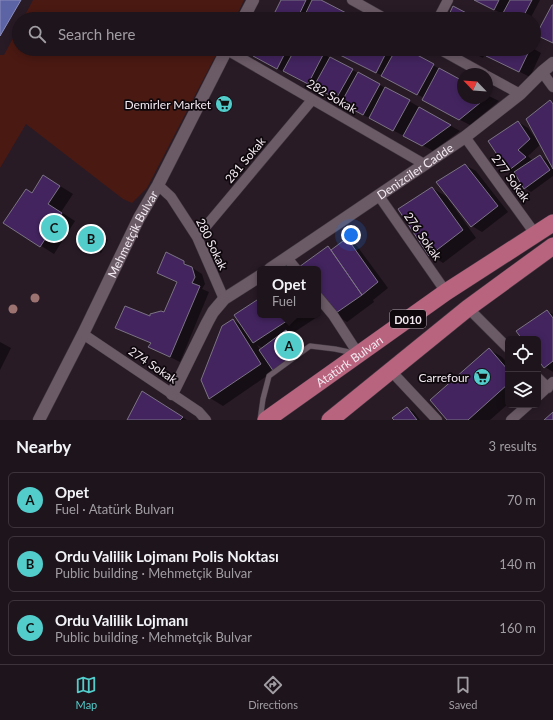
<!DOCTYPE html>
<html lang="en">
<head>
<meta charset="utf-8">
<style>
	:root { --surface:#1e141c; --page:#261d25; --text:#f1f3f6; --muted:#a19ea3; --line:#3c333b; --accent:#53cdcb }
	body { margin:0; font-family:Lato,sans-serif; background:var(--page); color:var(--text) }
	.controls { position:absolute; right:12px; bottom:12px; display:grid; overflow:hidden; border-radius:6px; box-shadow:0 2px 10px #0003 }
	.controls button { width:36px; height:36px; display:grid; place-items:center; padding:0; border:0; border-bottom:1px solid var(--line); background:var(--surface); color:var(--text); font:20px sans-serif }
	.compass { position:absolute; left:457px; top:68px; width:36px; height:36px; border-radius:50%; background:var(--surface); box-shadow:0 2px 10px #0003; rotate:295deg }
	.you { position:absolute; left:351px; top:235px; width:14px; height:14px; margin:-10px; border:3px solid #fff; border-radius:50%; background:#1a73e8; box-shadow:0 0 0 6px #1a73e833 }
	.badge { display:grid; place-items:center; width:26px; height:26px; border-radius:50%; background:var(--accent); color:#111; font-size:13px; font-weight:700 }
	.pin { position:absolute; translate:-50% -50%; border:2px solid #fff; box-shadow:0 1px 4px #0006 }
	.popup { position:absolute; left:257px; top:266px; width:64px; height:52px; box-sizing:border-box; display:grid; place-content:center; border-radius:6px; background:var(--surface); filter:drop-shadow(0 1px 3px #0005); font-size:13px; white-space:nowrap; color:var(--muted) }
	.popup b { font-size:15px; color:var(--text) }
	.popup::after { content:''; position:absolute; left:50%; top:100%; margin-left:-8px; border:8px solid transparent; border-top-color:var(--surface) }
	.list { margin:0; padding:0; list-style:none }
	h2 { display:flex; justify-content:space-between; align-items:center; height:52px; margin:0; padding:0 16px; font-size:17px }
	h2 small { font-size:13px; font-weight:400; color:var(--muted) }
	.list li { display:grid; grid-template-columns:26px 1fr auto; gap:12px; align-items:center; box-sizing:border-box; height:56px; margin:0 8px 8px; padding:0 8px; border:1px solid var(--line); border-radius:6px }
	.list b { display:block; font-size:15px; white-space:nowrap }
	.list p { margin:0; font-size:13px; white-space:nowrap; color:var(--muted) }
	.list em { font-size:13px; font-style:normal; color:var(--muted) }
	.icon { flex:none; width:22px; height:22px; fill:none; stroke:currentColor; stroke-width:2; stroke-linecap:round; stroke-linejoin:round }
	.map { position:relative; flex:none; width:553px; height:420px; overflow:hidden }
	.search { position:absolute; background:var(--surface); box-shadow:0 2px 10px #0003; left:12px; right:12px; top:12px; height:44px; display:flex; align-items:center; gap:10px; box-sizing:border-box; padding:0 14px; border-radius:22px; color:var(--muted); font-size:15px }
	.sheet { height:244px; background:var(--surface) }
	nav { display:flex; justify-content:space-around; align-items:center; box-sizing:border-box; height:56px; border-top:1px solid var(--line); background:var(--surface); font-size:11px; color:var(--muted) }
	nav a { display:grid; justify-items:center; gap:2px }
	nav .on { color:var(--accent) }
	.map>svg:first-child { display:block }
	.green { fill:#4a1912 }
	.water { fill:#5d64a5; stroke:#8a8cbc }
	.shadow { fill:#0007; fill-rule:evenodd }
	.building { fill:#43245f; stroke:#7b7384 }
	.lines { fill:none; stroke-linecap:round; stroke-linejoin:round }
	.service-casing { stroke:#433841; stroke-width:6 }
	.minor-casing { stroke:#433841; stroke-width:11 }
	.tertiary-casing { stroke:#433841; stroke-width:13 }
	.trunk-casing { stroke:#433841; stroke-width:18 }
	.service { stroke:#6b5b67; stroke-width:5 }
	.minor { stroke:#6b5b67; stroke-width:10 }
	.tertiary { stroke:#6b5b67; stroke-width:12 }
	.trunk { stroke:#b8647e; stroke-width:17 }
	.tree { fill:#9d7371 }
	.labels { text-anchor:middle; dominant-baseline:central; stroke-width:3.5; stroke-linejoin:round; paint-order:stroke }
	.shield { fill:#0e080c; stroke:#aea6ac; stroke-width:1 }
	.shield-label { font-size:11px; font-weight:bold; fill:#f3eaf1 }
	.street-label { font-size:12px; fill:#f3eaf1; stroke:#0e080c }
	.poi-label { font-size:12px; fill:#f3eaf1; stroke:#0e080c; text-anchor:end }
</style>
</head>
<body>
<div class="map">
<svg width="553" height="420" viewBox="0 0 553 420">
	<rect width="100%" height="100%" fill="#281b26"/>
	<path class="green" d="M33,0h211l-9,19h-212z
		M19,27v22h200l-72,139 -15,15 -9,-4 -97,-75 -26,44v-113h4z"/>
	<path class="water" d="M0,0h21l-21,36z"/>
	<path class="shadow" d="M282,0h37l37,19h-80z
		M474,0h66l-10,19h-13l-11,-6 -1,2z
		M258,49h56l95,52 10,6v1l41,23 -27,20 -29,-16v1l-52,-27 -9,-7 -24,-14 -1,1 -30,-17 -1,2 -23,-13z
		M332,49h72l59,33v16h24v-3l12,6 -29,24 -37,-19 -9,-8z
		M465,49h22l-4,9z
		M491,49h43l7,4 -11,24 -32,-16z
		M550,101l3,2v73l-22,16 -6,-4 -8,-13 -8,-5 -20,-29 29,-19 10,6 12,17 1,-1zM541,144l9,18 -10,-6 -7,5 -5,-5z
		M465,165l11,6 32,41 -26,20 -10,-6 -23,-28 -1,1 28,39 -33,25 -13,-8 2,-67 17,10z
		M57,184l16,10 -12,18 14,9 -21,33 -49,-31 27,-29z
		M89,229l19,11 -7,13 -20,-11z
		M347,240l10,6 31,42 -15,12 1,2 -27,20 -14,-8 -15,-22v-23h-16l26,-21 5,2z
		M183,262l19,12 3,10 -3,5 7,3 -29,70 -30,-15 2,-3 -25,-11 -10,-6 33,-9 15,-5 12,-30 -19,-10z
		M260,299v16h58v-3l2,3 -30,20 13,20 -25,18 -4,-2 -51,35 -13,-8 -8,-18 31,-60 9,5zM257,345l6,3 -3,2z
		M547,311l6,3v58l-8,-5 -7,-9v-19h-15z
		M0,342l11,6 -11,22z
		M489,349l13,8 6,7v40l-18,16h-41z
		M153,398l34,22h-60z
		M407,408l7,4 6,8h-25z"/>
	<path class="building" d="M281,0h25l-9,19h-22l-3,-1z
		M312,0h9l31,16 -1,3h-48z
		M474,0h25l-5,10z
		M510,0h22l-10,19h-7l-12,-6z
		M552,5h1v38l-17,-8z
		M453,6l25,13h-31z
		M256,49h31l-10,20 -24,-13z
		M295,49h21l8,4 -16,31 -25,-13z
		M343,49h45l-12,24 -36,-18z
		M396,49h10l28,15 -17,31 -36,-19z
		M490,49h40l-11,23 -33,-16z
		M330,57l23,12 -17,30 -22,-13z
		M439,68l24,13v17h23l-27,22 -37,-20z
		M358,72l22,12 -17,31 -22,-12z
		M385,87l25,13 -17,31 -24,-13z
		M550,100l3,4v65l-27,-50z
		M419,107l32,18 -29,21 -19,-10z
		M518,121l12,18 -12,11 8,7 -18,14 -20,-30z
		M540,155l10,15 -26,19 -10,-17z
		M465,164l33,42 -27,21 -35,-45z
		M43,175l17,11 -12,18 14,9 -22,34 -37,-24 23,-34 6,4z
		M432,187l31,43 -34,26 -31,-47z
		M88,228l14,7 -9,15 -13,-8z
		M347,238l31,44 -16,13 -31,-45z
		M328,246l34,49 -29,20 -15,-21v-25h-17l-2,-2z
		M166,252l18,9v3l8,3 3,10 -3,6 8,3 -30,71 -22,-10 3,-4 -36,-15 10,-22 25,10v-2l11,-3 3,1 13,-30 -20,-9z
		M260,298v17h36l-43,28 -19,-28z
		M547,310l6,8v43l-9,7 -6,-8v-21h-16l-6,-8z
		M233,319l28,45 -52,35 -8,-19 21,-54z
		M286,330l15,23 -27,19 -15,-22z
		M489,348l19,22v14l-40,36h-21l-17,-20z
		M142,391l41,26 -3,3h-53z
		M407,407l10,13h-23l-2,-2z
		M553,412v8h-9z"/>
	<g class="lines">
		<g class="service-casing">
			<path id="service" d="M260,420l3,-21 6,-23 41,-30 25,3 19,4"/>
		</g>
		<g class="minor-casing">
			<path id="minor" d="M352,0l34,19
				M438,19l10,-19
				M439,49l45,25
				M227,50l197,114
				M542,72l11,15
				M487,76l33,18
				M465,137l71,98
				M158,185l13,12 26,40 27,62
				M379,196l67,96
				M197,237l115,-137
				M287,258l9,11
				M318,297l15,18 26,40
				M468,308l40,40
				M83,334l116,78 7,8
				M391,371l46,49
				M538,378l10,10
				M538,396l15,-14
				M511,420l17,-15"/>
		</g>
		<g class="tertiary-casing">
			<g id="tertiary">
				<path d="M243,19l10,-19"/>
				<path id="s1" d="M270,269l195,-132 55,-43 22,-22 11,-9"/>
				<path d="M172,394l35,-71 6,-11 11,-13 36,-23"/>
				<path id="s2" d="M39,420l44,-86 56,-116 19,-33 69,-136"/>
			</g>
		</g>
		<g class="trunk-casing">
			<g id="trunk">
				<path id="s3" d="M266,420l180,-128 107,-69"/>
				<path d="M330,420l138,-112 85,-62"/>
			</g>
		</g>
		<use href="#service" class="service"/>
		<use href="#minor" class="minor"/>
		<use href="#tertiary" class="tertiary"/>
		<use href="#trunk" class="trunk"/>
	</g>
	<g class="tree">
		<circle cx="35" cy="298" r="4.5"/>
		<circle cx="13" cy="309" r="4.5"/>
	</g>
	<defs>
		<g id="supermarket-disc" transform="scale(0.9)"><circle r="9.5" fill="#53cdcb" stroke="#0e080c"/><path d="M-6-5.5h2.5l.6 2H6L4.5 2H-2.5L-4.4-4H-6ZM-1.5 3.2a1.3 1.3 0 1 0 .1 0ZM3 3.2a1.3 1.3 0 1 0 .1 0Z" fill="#111"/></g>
	</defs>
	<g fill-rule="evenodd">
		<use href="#supermarket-disc" x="224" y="104"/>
		<use href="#supermarket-disc" x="482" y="377"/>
	</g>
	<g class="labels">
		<rect class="shield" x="390" y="310" width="36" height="18" rx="3"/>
		<g class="shield-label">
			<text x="408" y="319">D010</text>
		</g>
		<g class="street-label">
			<text transform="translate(332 96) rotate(30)">282 Sokak</text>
			<text transform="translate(245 160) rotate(-50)">281 Sokak</text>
			<text stroke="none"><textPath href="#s1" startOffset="175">Denizciler Cadde</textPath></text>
			<text transform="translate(511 178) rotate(54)">277 Sokak</text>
			<text stroke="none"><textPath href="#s2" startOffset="208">Mehmetçik Bulvar</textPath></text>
			<text transform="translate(423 236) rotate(55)">276 Sokak</text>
			<text transform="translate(212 244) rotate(64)">280 Sokak</text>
			<text stroke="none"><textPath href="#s3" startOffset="102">Atatürk Bulvarı</textPath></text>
			<text transform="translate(153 365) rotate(34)">274 Sokak</text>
		</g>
		<g class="poi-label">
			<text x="211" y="104">Demirler Market</text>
			<text x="469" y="377">Carrefour</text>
		</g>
	</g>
</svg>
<div class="controls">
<button><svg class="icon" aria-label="locate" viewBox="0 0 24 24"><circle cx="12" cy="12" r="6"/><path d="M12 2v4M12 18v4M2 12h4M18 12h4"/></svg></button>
<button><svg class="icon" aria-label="layers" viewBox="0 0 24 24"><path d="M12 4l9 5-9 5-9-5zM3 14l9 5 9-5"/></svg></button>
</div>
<svg class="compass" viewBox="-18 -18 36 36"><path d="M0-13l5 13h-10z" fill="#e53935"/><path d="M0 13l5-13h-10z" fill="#a19ea3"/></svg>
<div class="you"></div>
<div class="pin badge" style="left:289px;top:346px">A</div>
<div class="popup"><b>Opet</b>Fuel</div>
<div class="pin badge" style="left:91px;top:239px">B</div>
<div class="pin badge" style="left:54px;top:228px">C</div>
<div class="search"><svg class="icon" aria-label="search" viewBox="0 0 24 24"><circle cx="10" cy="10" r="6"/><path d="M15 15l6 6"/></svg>Search here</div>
</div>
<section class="sheet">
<h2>Nearby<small>3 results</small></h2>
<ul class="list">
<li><span class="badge">A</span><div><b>Opet</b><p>Fuel · Atatürk Bulvarı</p></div><em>70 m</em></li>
<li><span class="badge">B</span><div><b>Ordu Valilik Lojmanı Polis Noktası</b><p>Public building · Mehmetçik Bulvar</p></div><em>140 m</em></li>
<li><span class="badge">C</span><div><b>Ordu Valilik Lojmanı</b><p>Public building · Mehmetçik Bulvar</p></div><em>160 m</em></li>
</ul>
</section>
<nav>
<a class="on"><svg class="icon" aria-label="map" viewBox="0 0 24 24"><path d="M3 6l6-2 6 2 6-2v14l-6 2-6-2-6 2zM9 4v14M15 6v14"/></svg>Map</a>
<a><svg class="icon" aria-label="directions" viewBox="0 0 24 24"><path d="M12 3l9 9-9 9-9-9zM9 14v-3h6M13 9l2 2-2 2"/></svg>Directions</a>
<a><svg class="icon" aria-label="saved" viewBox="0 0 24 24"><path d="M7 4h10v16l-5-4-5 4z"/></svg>Saved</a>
</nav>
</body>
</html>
